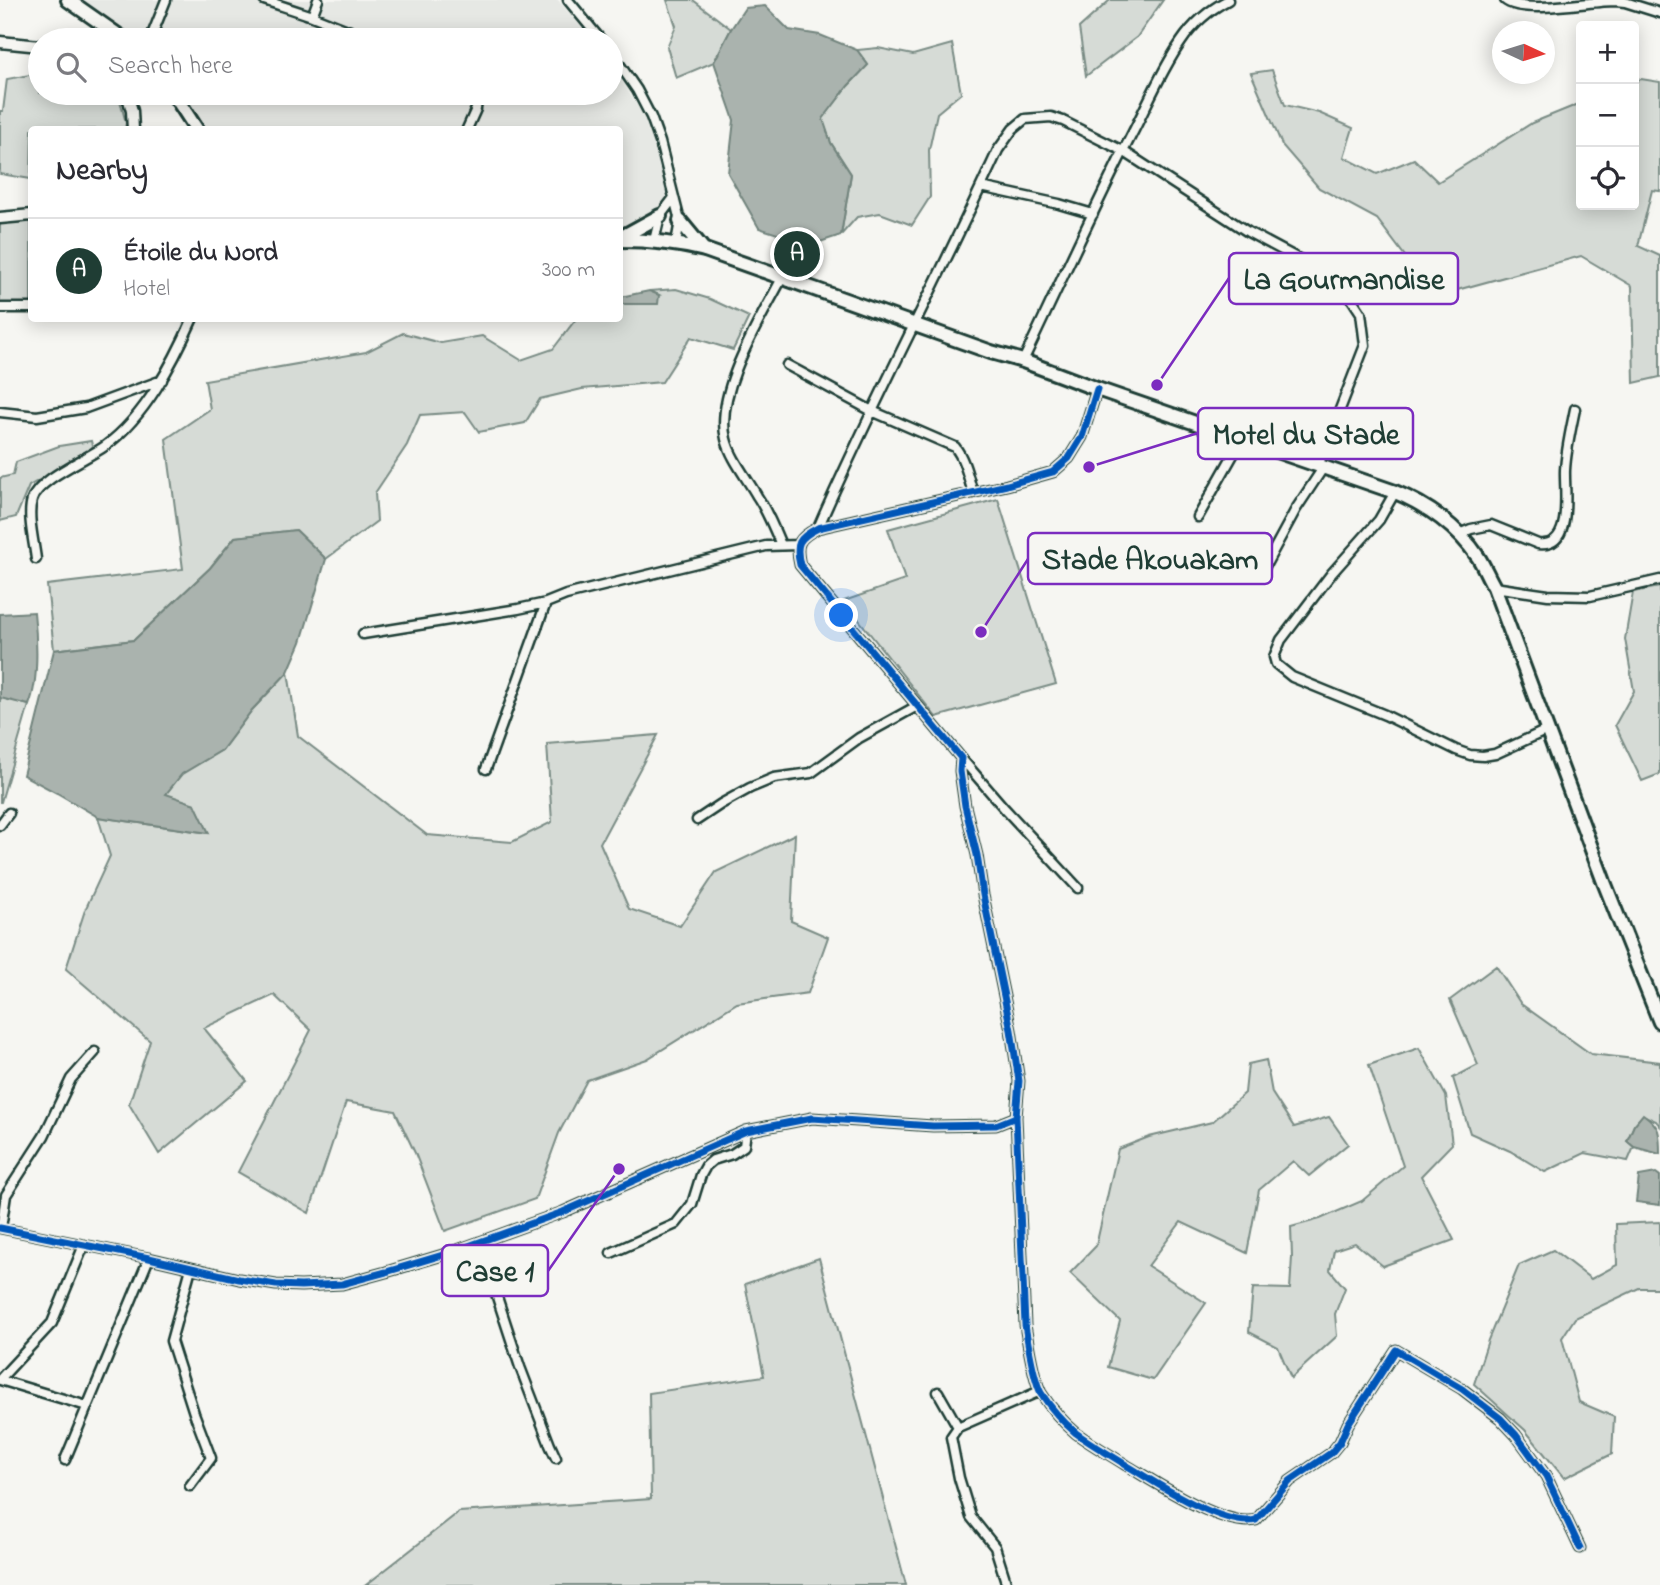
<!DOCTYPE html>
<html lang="en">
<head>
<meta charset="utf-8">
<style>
	:root { --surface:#fff; --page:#f2f2f3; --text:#2b2b33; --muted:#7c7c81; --line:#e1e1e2; --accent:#1f3d34 }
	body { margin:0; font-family:"Indie Flower",sans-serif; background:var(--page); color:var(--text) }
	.controls { position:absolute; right:21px; top:21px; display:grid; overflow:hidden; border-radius:7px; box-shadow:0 4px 18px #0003 }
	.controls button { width:63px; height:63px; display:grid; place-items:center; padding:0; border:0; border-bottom:2px solid var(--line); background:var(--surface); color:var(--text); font:35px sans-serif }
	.compass { position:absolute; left:1492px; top:21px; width:63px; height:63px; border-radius:50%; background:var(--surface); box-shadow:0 4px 18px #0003; rotate:94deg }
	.you { position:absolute; left:842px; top:616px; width:24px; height:24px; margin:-18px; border:5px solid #fff; border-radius:50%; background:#1a73e8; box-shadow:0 0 0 10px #1a73e833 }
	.badge { display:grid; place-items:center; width:46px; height:46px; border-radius:50%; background:var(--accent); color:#fff; font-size:23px; font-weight:700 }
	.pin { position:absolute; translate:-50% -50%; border:4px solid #fff; box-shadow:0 2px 7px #0006 }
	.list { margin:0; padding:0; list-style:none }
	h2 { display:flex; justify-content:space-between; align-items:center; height:91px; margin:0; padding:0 28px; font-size:30px }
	h2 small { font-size:23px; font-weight:400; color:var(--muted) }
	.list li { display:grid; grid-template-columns:46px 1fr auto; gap:21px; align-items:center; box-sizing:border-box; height:105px; padding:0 28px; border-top:2px solid var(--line) }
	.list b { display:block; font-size:26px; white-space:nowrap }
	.list p { margin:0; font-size:23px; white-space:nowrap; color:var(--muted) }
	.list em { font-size:23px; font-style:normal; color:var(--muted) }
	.icon { flex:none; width:38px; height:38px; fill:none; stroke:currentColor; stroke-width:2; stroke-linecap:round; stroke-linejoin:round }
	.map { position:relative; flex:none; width:1660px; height:1585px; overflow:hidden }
	.search { position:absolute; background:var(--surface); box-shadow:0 4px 18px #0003; left:28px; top:28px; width:595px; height:77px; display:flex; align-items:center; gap:18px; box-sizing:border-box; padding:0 24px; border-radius:38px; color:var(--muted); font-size:26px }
	.panel { position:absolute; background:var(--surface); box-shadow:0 4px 18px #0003; left:28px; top:126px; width:595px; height:196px; border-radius:7px }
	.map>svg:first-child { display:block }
	.built { fill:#e6e8e4 }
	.green { fill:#d6dbd6; stroke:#7a8c85; stroke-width:2 }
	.water { fill:#aab3ae; stroke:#72847d; stroke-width:2 }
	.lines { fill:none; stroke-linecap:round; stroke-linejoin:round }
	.minor-casing { stroke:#1f3d34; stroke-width:13 }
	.tertiary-casing { stroke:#1f3d34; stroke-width:15 }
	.trunk-casing { stroke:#1f3d34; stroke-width:18 }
	.minor { stroke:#f6f6f2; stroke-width:8 }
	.tertiary { stroke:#f6f6f2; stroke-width:10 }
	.trunk { stroke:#f6f6f2; stroke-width:12 }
	.cycleway-casing { stroke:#f6f6f2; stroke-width:11 }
	.cycleway { stroke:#0057b8; stroke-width:7 }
	.leader { fill:none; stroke:#7b2cbf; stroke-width:2.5 }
	.callout-dot { fill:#7b2cbf; stroke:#f6f6f2; stroke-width:2.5 }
	.callout { fill:#f6f6f2; stroke:#7b2cbf; stroke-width:2.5 }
	.callout-label { font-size:30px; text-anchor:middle; font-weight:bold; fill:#1f3d34 }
</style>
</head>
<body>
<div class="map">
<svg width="1660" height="1585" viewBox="0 0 1660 1585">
	<rect width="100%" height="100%" fill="#f6f6f2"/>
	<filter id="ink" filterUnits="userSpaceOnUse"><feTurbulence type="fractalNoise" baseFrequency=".0143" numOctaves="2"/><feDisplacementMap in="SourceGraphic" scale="14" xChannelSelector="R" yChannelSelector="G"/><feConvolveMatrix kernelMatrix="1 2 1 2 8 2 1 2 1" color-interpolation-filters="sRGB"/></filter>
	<g filter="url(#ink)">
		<path class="built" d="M81,0h477l34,40h-451z
			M611,64l31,49 14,37 11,45 -6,12 -21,14 -20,8v-99l-414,-1 -23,-36h428z"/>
		<path class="green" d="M667,0h26l38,29 -17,33 -38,16 -9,-31 9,-21z
			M1110,0h53l-26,37 -51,39 -7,-48z
			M952,44l9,49 -24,20 -8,37 1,47 -18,28 -32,-12 -23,4 -16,18 10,-61 -20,-31 -9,-24 26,-33 20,-21 -11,-15 21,-2 35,7z
			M34,55h6v38h78l8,30 -1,6 -93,1 -1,49 -31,-5v-63h3l4,-32 23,-4z
			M1272,70l13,35 34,8 34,15 -9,29 33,17 37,-15 24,23 94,-59 49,-20v102h53v-123l7,-3 19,3v109l-8,-1 -14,56 22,10v121l-26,6 -2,-97 -51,-30 -146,40 -58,-77 -58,-31 -37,-43 -31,-72z
			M31,221v83h-31v-81z
			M676,289l34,10 39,18 -16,33 -42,-13 -29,45 -80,7 -42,10 -15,24 -46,9 -14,-20 -45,3 -13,30 -32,48 2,28 -51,38 -30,-29 -61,7 -25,31 -76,72 -80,10 -7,-65 136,-16 -17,-130 44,-30 -5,-29 161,-28 37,-19 38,10 41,-7 39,24 32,-11 23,-30 44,-1v-15v1l39,-9 -10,-4z
			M91,441l2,8 -64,37 -13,31 -16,4v-43l13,-3 3,-13 43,-16z
			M998,499l58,185 -120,33 -92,-116 61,-21 -17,-51z
			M1660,587v187l-18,7 -27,-56 19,-34 -9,-52 8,-47z
			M288,672l10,64 129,99 85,7 40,-20 -5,-78 111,-9 -58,108 29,66 51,17 36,-54 79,-38 -4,87 37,16 -20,56 -71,10 -90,56 -60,21 -28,53 -24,66 -90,32 -30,-78 -20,-42 -49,-9 -37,111 -71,-41 73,-142 -37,-35 -70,33 43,53 -88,73 -30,-50 21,-63 -84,-72 19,-59 25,-54 -12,-39 110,16 -13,-29 -30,-9 16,-21 41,-24 30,-40z
			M0,697l29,8 -28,97h-1z
			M1496,966l25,38 70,50 69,8v64l-4,-5 -13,-6 -9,10 -7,16 7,6 -6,14 -43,-8 -40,19 -35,-21 -40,-18 -17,-55 25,-13 -28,-65z
			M1419,1048l27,48 6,48 -31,32 33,64 -71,26 -28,-23 -21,7 -4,20 15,18 -10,26 2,22 -46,42 -13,-31 -29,-15 4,-44 37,1 2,-32 -1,-30 29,-8 42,-18 41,-35 -34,-101z
			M1266,1060l6,33 22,34 35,-10 19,27 -39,32 -16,-15 -34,29 -12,63 -66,-31 -33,44 58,37 -53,77 -45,-13 12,-46 -50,-48 26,-27 22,-97 31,-12 63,-15 33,-29 3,-29z
			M1660,1222v66h-21l-64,30 -13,20 17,64 35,15 -2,37 -48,24 -39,-48 -51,-46 14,-44 31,-75 34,-15 38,29 26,-14 -1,-41z
			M819,1258l87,327h-540l93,-73 192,-13 -2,-106 115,-17 -19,-92z"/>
		<path class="water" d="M765,6l24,24 31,5 37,15 11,15 -20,21 -25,33 8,24 20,31 -10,61 -30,10 -52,-17 -31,-55 6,-53 -20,-58 17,-33 14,-21z
			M649,291l10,4 -1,9h-38v-7z
			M296,530l30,29 -25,83 -13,30 -36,38 -30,40 -40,24 -16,20 29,10 14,29 -111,-16 -41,-24 -34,-18 31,-125 80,-10 76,-72 25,-31z
			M34,612c3,26 5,69 -5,93l-29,-7v-84z
			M1643,1114c17,12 17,18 17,40l-26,-7 -7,-6 7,-16z
			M1656,1173l4,3v29l-24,-3 3,-26z"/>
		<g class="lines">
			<g class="minor-casing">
				<path id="minor" d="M264,0l48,16 61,24
					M568,0l33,40
					M1505,0c19,15 84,1 110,1l10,1 35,11
					M312,16l6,-16
					M150,40l16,-40
					M611,52l26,38 14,27 9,25 20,79 -4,22
					M467,129l9,-20 2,-16
					M981,187l78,17 34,10
					M654,241l6,-25 13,-17
					M0,308h32
					M1023,361c36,-75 70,-151 108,-225 16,-31 30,-65 50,-94 12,-18 28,-32 47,-42
					M787,365l85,46 83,36c10,13 13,30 18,46
					M0,412l37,4 49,-8 76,-28
					M1395,492l-16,28 -47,53 -51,67 -7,17 2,7 16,13 93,38 71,35 14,5 13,1 12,-2 52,-24
					M1198,517l44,-78
					M818,528c56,-128 122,-251 180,-378l15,-21 12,-10 26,-2 12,4 60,30 125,81 92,49 21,32 4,32 -47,121
					M1459,534l12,-5 20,-4 47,19c36,5 26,-53 27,-74 1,-20 6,-41 10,-61
					M781,545c-7,-17 -14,-34 -24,-49 -10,-18 -26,-37 -31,-57 -12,-47 35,-120 56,-161
					M36,559c-2,-17 -9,-44 -4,-59 6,-21 55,-41 73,-54 40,-29 68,-83 88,-128
					M1264,568l32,-59 27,-41
					M1494,587l54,8 42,1 70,-16
					M363,634l155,-25 28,-6 20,-8 200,-49 32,-1
					M961,758l44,51 73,79
					M486,769l60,-166
					M697,820l24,-16 29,-16 24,-10 37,-5 48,-35 58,-32
					M0,825l9,-12
					M1016,1117l9,208c3,18 8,53 16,68 9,14 22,29 35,40 16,12 33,21 50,32 29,17 97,63 130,55l34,-39 41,-28 9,-11 8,-18 48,-74 66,39 38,29 16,17 30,41 34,72
					M0,1228l149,30 90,21 37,6 25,1 41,-2 44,-12 60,-18 117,-42 183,-81 66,-13 121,8 63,-1 20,-8 3,-36 -8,-51 -28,-135 -6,-40 -12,-49 -5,-35 1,-13 -161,-193c-5,-21 -2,-27 18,-37l189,-43 46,-13 16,-14 13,-21 15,-48
					M1,1228l5,-33 38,-59 27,-57 24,-27
					M479,1242l41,125 30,78 6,13
					M611,1253l65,-29 16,-20 9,-29 5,-9 7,-6 19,-6 12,-8 2,-15
					M0,1379l52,-56 32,-78
					M0,1380l87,26
					M938,1392l20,35
					M65,1460l84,-202
					M190,1486l21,-28 -17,-45 -23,-72 20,-73
					M1007,1585l-12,-38 -24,-30 -12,-39 -8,-41 7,-10 82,-36"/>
			</g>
			<g class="tertiary-casing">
				<path id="tertiary" d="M0,42l40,4
					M127,93l5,18 1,19
					M0,218l32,-3"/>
			</g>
			<g class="trunk-casing">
				<path id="trunk" d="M68,0l57,40
					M173,93l24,37
					M680,221l24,29
					M620,238l40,-22
					M620,240c29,0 56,3 85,10l286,102 32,9 74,28 298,103c32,13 63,35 83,65 6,9 10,20 16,30l110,295 56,140"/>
			</g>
			<use href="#minor" class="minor"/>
			<use href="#tertiary" class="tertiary"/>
			<use href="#trunk" class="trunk"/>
			<g class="cycleway-casing">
				<path id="cycleway" d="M1016,1117l9,208c3,18 8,53 16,68 9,14 22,29 35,40 16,12 33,21 50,32 29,17 97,63 130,55l34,-39 41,-28 9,-11 8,-18 48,-74 66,39 38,29 16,17 30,41 34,72
					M0,1228l149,30 90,21 37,6 25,1 41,-2 44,-12 60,-18 117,-42 183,-81 66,-13 121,8 63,-1 20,-8 3,-36 -8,-51 -28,-135 -6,-40 -12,-49 -5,-35 1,-13 -161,-193c-5,-21 -2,-27 18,-37l189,-43 46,-13 16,-14 13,-21 15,-48"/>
			</g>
			<use href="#cycleway" class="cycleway"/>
		</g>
	</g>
	<path class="leader" d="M1157 385L1229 278M1089 467L1198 433M981 632L1028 559M619 1169L548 1271"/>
	<g class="callout-dot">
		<circle cx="1157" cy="385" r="7"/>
		<circle cx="1089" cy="467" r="7"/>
		<circle cx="981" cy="632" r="7"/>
		<circle cx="619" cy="1169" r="7"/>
	</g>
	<g class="callout">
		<rect x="1229" y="253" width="229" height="51" rx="7"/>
		<rect x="1198" y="408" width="215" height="51" rx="7"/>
		<rect x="1028" y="533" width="244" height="51" rx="7"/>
		<rect x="442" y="1245" width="106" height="51" rx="7"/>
	</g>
	<g class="callout-label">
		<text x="1344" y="289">La Gourmandise</text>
		<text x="1306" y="444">Motel du Stade</text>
		<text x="1150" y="569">Stade Akouakam</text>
		<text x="495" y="1281">Case 1</text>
	</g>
</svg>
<div class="controls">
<button>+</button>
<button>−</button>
<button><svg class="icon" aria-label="locate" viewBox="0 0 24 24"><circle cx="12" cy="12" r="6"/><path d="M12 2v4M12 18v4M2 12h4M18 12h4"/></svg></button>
</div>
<svg class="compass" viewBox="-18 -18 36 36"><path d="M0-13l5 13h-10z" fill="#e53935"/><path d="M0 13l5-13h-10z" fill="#7c7c81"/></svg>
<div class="you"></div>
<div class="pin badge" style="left:797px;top:254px">A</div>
<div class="search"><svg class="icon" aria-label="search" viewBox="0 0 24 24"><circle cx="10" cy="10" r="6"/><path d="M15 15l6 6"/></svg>Search here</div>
<section class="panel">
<h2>Nearby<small></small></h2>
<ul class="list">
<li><span class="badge">A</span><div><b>Étoile du Nord</b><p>Hotel</p></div><em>300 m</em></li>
</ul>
</section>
</div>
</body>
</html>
